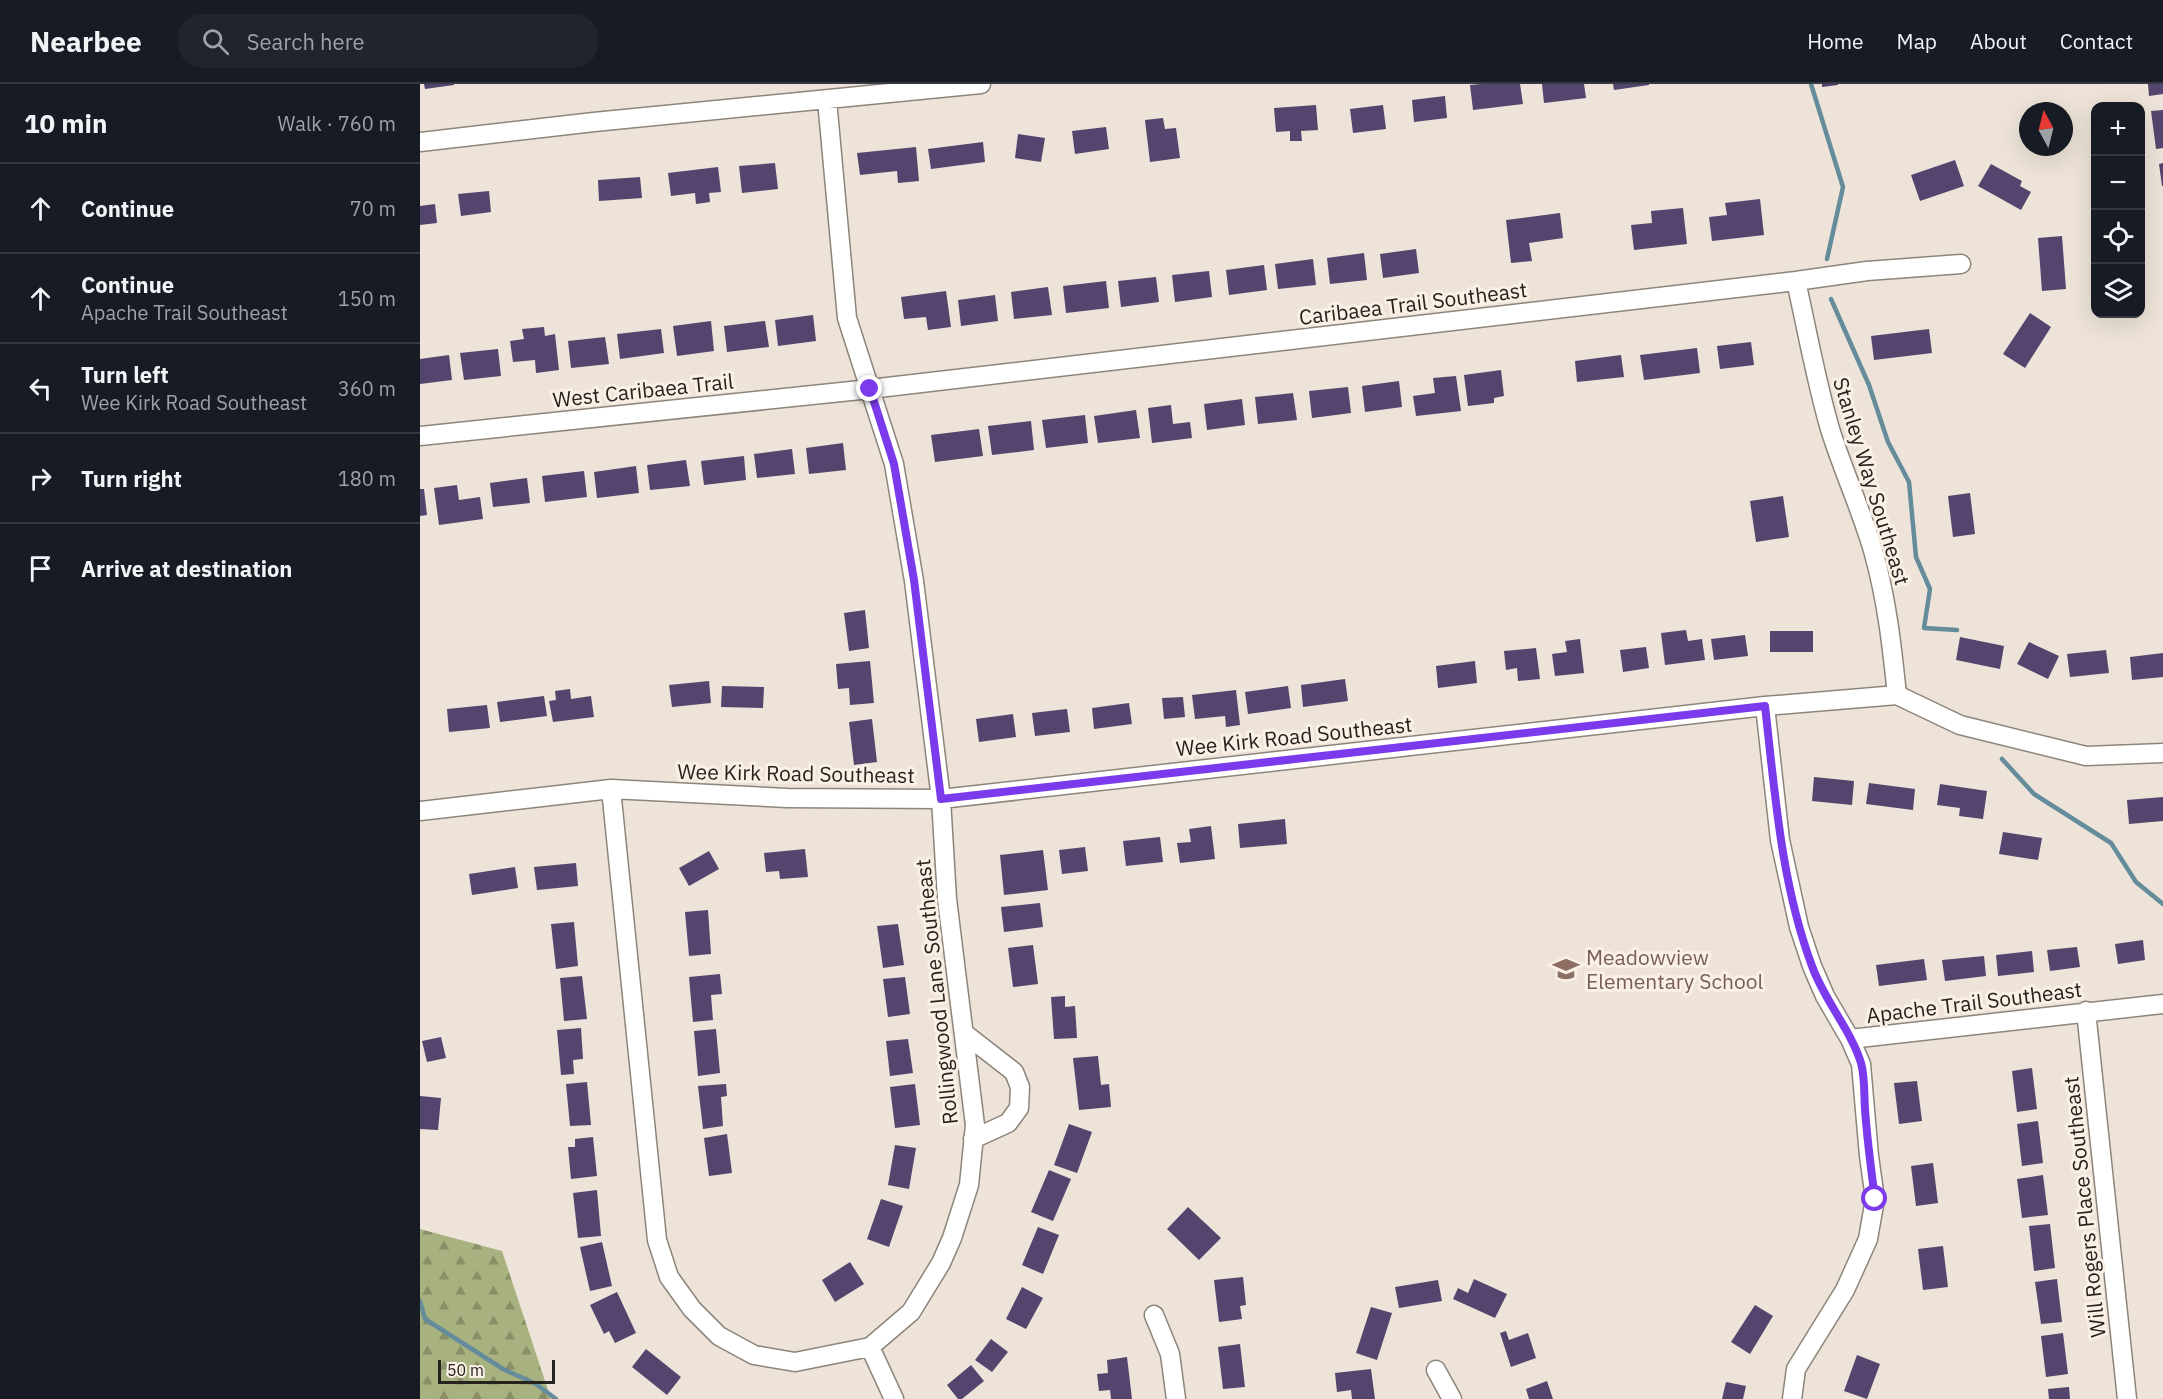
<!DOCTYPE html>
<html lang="en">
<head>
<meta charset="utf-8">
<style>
	:root { --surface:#171b24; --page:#20242c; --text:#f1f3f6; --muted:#9ea1a6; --line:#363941 }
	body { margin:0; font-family:"IBM Plex Sans",sans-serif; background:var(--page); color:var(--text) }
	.controls { position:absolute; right:18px; top:18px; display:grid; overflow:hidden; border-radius:12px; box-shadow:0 6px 24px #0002 }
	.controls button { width:54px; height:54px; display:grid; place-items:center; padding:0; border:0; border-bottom:2px solid var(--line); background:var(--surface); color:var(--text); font:30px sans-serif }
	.compass { position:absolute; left:1599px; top:18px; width:54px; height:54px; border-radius:50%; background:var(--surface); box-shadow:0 6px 24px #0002; rotate:353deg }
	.scale { position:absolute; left:18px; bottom:15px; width:117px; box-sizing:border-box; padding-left:6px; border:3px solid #26221e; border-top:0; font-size:16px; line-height:21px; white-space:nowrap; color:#26221e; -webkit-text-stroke:4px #faf0e5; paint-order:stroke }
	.stop { position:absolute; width:18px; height:18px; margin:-14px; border:4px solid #7c3aed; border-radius:50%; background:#fff }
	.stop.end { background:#7c3aed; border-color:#fff; box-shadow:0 2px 6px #0008 }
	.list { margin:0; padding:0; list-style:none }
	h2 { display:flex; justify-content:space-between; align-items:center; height:78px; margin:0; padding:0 24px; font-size:26px }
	h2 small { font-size:20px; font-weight:400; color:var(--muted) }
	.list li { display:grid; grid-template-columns:39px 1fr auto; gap:18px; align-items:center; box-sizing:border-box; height:90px; padding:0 24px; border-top:2px solid var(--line) }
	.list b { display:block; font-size:22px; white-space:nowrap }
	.list p { margin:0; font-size:20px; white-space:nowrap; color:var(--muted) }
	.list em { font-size:20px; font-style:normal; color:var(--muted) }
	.icon { flex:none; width:33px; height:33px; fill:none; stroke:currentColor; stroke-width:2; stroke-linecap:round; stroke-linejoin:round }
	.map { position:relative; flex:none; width:1743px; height:1315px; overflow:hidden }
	header { display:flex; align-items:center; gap:36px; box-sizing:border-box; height:84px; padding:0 30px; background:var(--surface); border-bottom:2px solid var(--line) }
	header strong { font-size:28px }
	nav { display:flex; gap:33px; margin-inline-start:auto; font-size:21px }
	.search { width:420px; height:54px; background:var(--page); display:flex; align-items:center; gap:15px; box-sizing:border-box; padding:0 21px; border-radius:24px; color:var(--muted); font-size:22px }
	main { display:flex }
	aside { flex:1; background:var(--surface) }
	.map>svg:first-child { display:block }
	.forest { fill:url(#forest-firs) }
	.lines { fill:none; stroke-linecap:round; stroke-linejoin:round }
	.stream { stroke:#648c9a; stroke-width:4.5 }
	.building { fill:#54456e }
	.minor-casing { stroke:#8d847a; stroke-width:21 }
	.minor { stroke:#fff; stroke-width:18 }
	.route { stroke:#7c3aed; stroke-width:8 }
	.labels { text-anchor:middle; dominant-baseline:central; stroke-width:6; stroke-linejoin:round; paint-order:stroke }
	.street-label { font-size:21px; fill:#26221e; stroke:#faf0e5 }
	.education-label { font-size:21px; fill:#785e54; stroke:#faf0e5; text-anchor:start }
</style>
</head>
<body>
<header>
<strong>Nearbee</strong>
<div class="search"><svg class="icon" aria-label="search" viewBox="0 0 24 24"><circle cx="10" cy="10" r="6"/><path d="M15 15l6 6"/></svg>Search here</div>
<nav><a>Home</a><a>Map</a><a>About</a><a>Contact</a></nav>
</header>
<main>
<aside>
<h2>10 min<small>Walk · 760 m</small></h2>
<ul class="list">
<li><svg class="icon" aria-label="ahead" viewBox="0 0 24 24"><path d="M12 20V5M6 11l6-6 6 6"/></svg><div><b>Continue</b></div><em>70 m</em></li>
<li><svg class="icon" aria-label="ahead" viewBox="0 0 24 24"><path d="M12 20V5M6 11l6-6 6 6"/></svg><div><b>Continue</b><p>Apache Trail Southeast</p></div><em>150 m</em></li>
<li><svg class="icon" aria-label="left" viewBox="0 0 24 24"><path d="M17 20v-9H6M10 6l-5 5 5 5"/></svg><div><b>Turn left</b><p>Wee Kirk Road Southeast</p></div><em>360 m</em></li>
<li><svg class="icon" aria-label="right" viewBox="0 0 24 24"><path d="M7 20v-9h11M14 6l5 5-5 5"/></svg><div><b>Turn right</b></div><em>180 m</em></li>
<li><svg class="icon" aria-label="arrive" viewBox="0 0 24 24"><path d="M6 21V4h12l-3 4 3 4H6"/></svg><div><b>Arrive at destination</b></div></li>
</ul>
</aside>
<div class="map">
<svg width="1743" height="1315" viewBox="0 0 1743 1315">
	<defs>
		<pattern id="forest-firs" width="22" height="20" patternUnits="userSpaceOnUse" patternTransform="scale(1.5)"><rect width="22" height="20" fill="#a8b180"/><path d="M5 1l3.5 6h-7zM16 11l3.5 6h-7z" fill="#899068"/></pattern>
	</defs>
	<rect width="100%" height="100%" fill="#ede3d8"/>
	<path class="forest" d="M0,1145l82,22 49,148h-131z"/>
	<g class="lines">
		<path class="stream" d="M1391,0l32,103 -16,72
			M1411,215l38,86 19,57 21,40 7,75 14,32 -6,39 33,2
			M1582,675l32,35 77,49 25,39 27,22
			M0,1217l5,18 78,50 33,15 20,15"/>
	</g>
	<path class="building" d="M4,0h30v1l-29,4z
		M1061,0h39l3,20 -50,6 -3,-25z
		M1122,0h42l2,14 -42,5z
		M1193,0h36v1l-35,5z
		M1402,0h16v1l-16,2z
		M1728,0h15v10l-14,2z
		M1025,12l2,22 -33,4 -2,-22z
		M896,21l2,25 -17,1 1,10h-12v-10l-14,1 -2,-24z
		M963,21l3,24 -33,4 -3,-24z
		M1743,26v38l-7,1 -5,-38z
		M743,34l2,11 11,-1 4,30 -30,4 -5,-42z
		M686,43l3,22 -34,5 -3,-23z
		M598,50l27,4 -4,24 -26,-4z
		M563,58l2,20 -54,7 -3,-20z
		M496,63l3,34 -21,2 -1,-12 -37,4 -3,-22z
		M1535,76l9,26 -44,15 -9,-26z
		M355,79l3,26 -36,4 -3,-27z
		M1743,79v23h-1l-3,-22z
		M1571,80l31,17 -2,5 11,6 -10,18 -43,-24z
		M298,83l3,25 -12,1 1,9 -14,2 -1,-11 -24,3 -3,-23z
		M220,93l2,21 -43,3 -1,-21z
		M69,107l2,21 -30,4 -3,-22z
		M1340,115l4,36 -52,6 -3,-24 18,-2 -2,-12z
		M15,120l2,19 -17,2v-19z
		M1263,124l4,36 -53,6 -3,-25 21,-2 -1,-12z
		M1140,129l3,25 -34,5 3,18 -21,2 -5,-43z
		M1642,152l4,53 -24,2 -4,-53z
		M996,165l3,24 -36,5 -3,-24z
		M944,169l3,27 -37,4 -3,-26z
		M893,175l3,26 -38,4 -3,-25z
		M844,181l3,25 -38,5 -3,-25z
		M789,187l3,26 -37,5 -3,-27z
		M736,193l3,25 -38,5 -3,-26z
		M686,197l3,27 -43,5 -3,-27z
		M628,203l4,28 -38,4 -3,-27z
		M526,207l5,36 -23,3 -2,-13 -22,2 -3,-22z
		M575,211l3,26 -37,5 -3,-26z
		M1610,229l21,14 -26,41 -22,-14z
		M393,231l3,26 -38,5 -3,-26z
		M291,237l3,30 -37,5 -4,-30z
		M345,237l4,26 -42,5 -3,-26z
		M124,243l1,9 10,-2 4,36 -23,3 -1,-13 -22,2 -3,-21 14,-2 -2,-10z
		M241,245l3,24 -44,6 -3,-25z
		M1509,245l3,24 -58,7 -3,-24z
		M185,253l4,27 -38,4 -3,-27z
		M1331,258l3,23 -34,4 -3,-23z
		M1277,264l3,25 -56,7 -4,-25z
		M78,265l3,27 -37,4 -4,-27z
		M29,271l3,25 -32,4v-25z
		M1201,271l3,22 -47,5 -2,-21z
		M1081,286l3,26 -10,2v5l-26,3 -4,-31z
		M1036,292l5,35 -45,5 -3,-20 22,-3 -2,-15z
		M979,297l3,26 -37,5 -3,-26z
		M928,303l3,26 -39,5 -3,-27z
		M873,309l4,27 -39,4 -3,-27z
		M822,315l3,26 -38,5 -3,-26z
		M751,321l2,19 17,-2 2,16 -40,5 -4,-35z
		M716,326l4,28 -42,5 -4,-27z
		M665,331l3,28 -42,5 -4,-28z
		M611,337l3,29 -42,5 -4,-29z
		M559,345l4,27 -48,6 -4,-27z
		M423,359l3,27 -37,4 -3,-26z
		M372,365l3,25 -38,4 -3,-24z
		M324,372l2,24 -42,5 -3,-24z
		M266,376l4,26 -40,4 -3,-25z
		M216,382l3,27 -42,5 -3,-26z
		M164,387l3,26 -42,5 -3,-26z
		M107,394l3,25 -37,4 -3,-24z
		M37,401l2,15 21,-3 3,22 -44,6 -5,-37z
		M0,405h4l3,26 -7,1z
		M1550,409l5,41 -22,3 -5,-41z
		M1363,412l6,41 -33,5 -6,-41z
		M445,526l4,38 -20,3 -5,-38z
		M1266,546l2,11 14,-2 3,21 -40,5 -4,-32z
		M1350,547h43v21h-43z
		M1325,551l3,21 -34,4 -3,-21z
		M1540,553l44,9 -4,23 -44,-9z
		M1160,555l4,34 -29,3 -3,-22 15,-2 -2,-11z
		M1609,558l30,14 -11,23 -31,-15z
		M1226,563l3,21 -26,4 -3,-22z
		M1116,564l4,31 -22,2 -1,-13 -11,2 -2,-19z
		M1686,566l3,23 -39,4 -3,-23z
		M1743,569v24l-31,3 -2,-23z
		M450,577l4,42 -24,2 -1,-17 -11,1 -2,-25z
		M1055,577l2,22 -39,5 -2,-22z
		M925,595l3,22 -45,6 -2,-22z
		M289,597l2,22 -39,4 -3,-22z
		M302,602l42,1 -1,21 -42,-1z
		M868,602l3,22 -43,6 -3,-22z
		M150,605l1,10 20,-3 3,21 -41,5 -4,-21 7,-1 -1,-9z
		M816,606l4,35 -14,2 -1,-11 -30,3 -3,-24z
		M124,612l3,20 -47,6 -3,-20z
		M763,613l2,20 -21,2 -2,-21z
		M709,619l3,21 -38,5 -2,-21z
		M67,621l3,23 -41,4 -2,-23z
		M647,625l3,23 -35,4 -3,-23z
		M593,630l3,23 -37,5 -3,-23z
		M452,635l5,43 -23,3 -5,-43z
		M1394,693l40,4 -2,24 -40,-4z
		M1449,699l46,6 -2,21 -47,-6z
		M1520,700l47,7 -4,28 -24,-3 1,-8 -23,-3z
		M1743,713v24l-34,3 -2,-24z
		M865,735l2,25 -47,4 -2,-24z
		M791,742l4,33 -35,4 -3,-20 14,-1 -2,-13z
		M1583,748l39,6 -4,22 -39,-6z
		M740,753l3,25 -37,4 -3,-25z
		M665,763l3,24 -26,3 -3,-24z
		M385,765l3,28 -28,2 -1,-8 -13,1 -2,-19z
		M623,766l5,40 -44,5 -4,-40z
		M289,767l10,18 -30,17 -10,-18z
		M156,779l2,23 -41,4 -3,-23z
		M95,783l3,21 -46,7 -3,-21z
		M620,819l3,24 -39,5 -3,-25z
		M288,826l3,44 -22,2 -4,-44z
		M154,838l4,44 -22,3 -5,-45z
		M478,840l6,41 -21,3 -6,-42z
		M1723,856l2,20 -27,4 -3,-20z
		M613,861l5,39 -25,3 -5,-39z
		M1657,863l3,20 -30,4 -3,-21z
		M1612,867l2,21 -36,4 -2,-21z
		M1564,872l2,20 -41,5 -3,-21z
		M1504,875l3,21 -48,6 -3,-21z
		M300,890l2,20 -11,1 2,25 -20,2 -4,-45z
		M162,892l5,43 -23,2 -4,-43z
		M485,893l5,37 -22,3 -5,-38z
		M645,912v11l10,-1 2,32 -23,1 -3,-42z
		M161,944l2,31 -10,1 1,14 -13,1 -4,-45z
		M296,945l4,44 -22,3 -4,-45z
		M21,953l5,21 -19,4 -5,-21z
		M488,955l5,34 -23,3 -4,-35z
		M678,972l3,29 8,-1 2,23 -32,3 -6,-52z
		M1612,984l5,41 -20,3 -5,-41z
		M1497,997l5,40 -23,3 -5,-41z
		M167,998l4,43 -21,1 -4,-42z
		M306,1000l1,12 -6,1 2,29 -20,3 -5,-43z
		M495,1000l5,41 -25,3 -5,-41z
		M0,1012l21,2 -3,32 -18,-1z
		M1618,1037l5,42 -21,3 -5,-42z
		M649,1040l23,8 -15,41 -23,-8z
		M307,1050l5,39 -23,3 -5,-38z
		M173,1053l4,39 -26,3 -3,-32h7v-8z
		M475,1061l21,3 -7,41 -21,-4z
		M1513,1079l5,40 -22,3 -5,-40z
		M629,1086l22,9 -18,42 -22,-9z
		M1623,1091l5,40 -26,3 -5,-39z
		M177,1106l4,46 -23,2 -5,-45z
		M461,1115l22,7 -14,41 -22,-8z
		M768,1123l33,31 -22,22 -32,-31z
		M1630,1140l5,44 -21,3 -5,-45z
		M618,1143l21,8 -16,39 -21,-9z
		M182,1158l10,44 -22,5 -10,-44z
		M1523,1162l5,41 -25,3 -5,-41z
		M430,1178l14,22 -29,18 -13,-22z
		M823,1193l3,28 -6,1 2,13 -23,3 -5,-42z
		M1054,1195l33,15 -12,24 -42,-19 5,-11 10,5z
		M1637,1195l5,43 -21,2 -6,-42z
		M1018,1196l4,21 -43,7 -4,-21z
		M602,1203l21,11 -17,31 -20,-10z
		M197,1208l19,41 -21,10 -6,-12 -5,3 -14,-29z
		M1335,1221l18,11 -23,38 -19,-12z
		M951,1223l21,6 -15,47 -21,-7z
		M1086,1247l3,9 19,-7 8,25 -25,9 -11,-34z
		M1643,1249l5,41 -22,3 -5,-41z
		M571,1255l17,13 -16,20 -17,-12z
		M820,1260l5,43 -22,2 -5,-42z
		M226,1265l35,28 -14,18 -35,-28z
		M1437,1271l23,9 -13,35 -23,-8z
		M707,1273l5,42h-21l-1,-9 -11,1 -2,-17 11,-1 -1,-13z
		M551,1281l13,16 -22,18h-4l-11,-14z
		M951,1285l4,30h-23l-1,-9 -14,2 -2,-19z
		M1127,1297l6,18h-24l-3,-10z
		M1306,1298l20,4 -3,13h-21z
		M1649,1303l1,12h-21l-1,-10z"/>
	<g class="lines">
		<g class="minor-casing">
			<path id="minor" d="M0,58l174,-20 387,-38
				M1376,197c11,49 20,100 34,148 13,42 32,82 44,125 13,47 18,93 23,141
				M0,352l450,-47 926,-108 71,-10 94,-7
				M1345,622l15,134 19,87 13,39 13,30 25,43 11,25 8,92 6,43 -7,40 -23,51 -49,79 -4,30
				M191,705l46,451 12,37 23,32 27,27 35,19 41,7 75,-15 41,-35 30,-49 11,-25 17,-53 6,-60 -28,-226 -6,-100 -27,-218 -20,-117 -47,-146 -20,-218
				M0,727l191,-22 176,9 154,1 824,-93 132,-11 63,30 126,31 77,-3
				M1666,927l41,388
				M544,949l50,39 6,15 -1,21 -11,15 -35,16
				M1430,955l313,-35
				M734,1231l16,39 6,45
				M450,1263l24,52
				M1016,1286l16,29"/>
		</g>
		<use href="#minor" class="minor"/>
	</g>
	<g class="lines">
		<path class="route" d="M450,305l24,75 20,116 27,219 824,-93c10,87 16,177 47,260 12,34 39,64 49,97 4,14 3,32 4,46 2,30 6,60 10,90"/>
	</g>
	<defs>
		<g id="school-bare" transform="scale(2.07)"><path d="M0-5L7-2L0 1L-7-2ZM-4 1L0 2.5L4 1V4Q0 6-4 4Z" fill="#8d6e63" stroke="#faf0e5" stroke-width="2.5" paint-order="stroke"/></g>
	</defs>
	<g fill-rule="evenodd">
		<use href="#school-bare" x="1146" y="885"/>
	</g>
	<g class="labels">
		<g class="street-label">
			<text transform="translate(993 219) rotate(-7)">Caribaea Trail Southeast</text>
			<text transform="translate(223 306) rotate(-6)">West Caribaea Trail</text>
			<text transform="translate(1452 397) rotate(73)">Stanley Way Southeast</text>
			<text transform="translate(874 652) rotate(-6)">Wee Kirk Road Southeast</text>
			<text transform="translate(376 689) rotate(1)">Wee Kirk Road Southeast</text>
			<text transform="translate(516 908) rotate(-96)">Rollingwood Lane Southeast</text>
			<text transform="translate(1554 918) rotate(-7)">Apache Trail Southeast</text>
			<text transform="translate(1664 1123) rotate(-96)">Will Rogers Place Southeast</text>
		</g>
		<g class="education-label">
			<text x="1166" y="873">Meadowview<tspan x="1166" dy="24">Elementary School</tspan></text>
		</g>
	</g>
</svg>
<div class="controls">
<button>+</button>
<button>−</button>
<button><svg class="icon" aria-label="locate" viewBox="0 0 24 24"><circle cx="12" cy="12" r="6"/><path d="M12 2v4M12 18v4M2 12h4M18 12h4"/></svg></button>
<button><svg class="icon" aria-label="layers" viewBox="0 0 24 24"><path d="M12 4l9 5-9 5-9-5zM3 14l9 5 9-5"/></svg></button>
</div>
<svg class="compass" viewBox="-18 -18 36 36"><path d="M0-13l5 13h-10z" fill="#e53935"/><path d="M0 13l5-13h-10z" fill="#9ea1a6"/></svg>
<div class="scale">50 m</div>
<div class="stop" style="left:1455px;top:1115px"></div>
<div class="stop end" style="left:450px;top:305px"></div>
</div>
</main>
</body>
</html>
